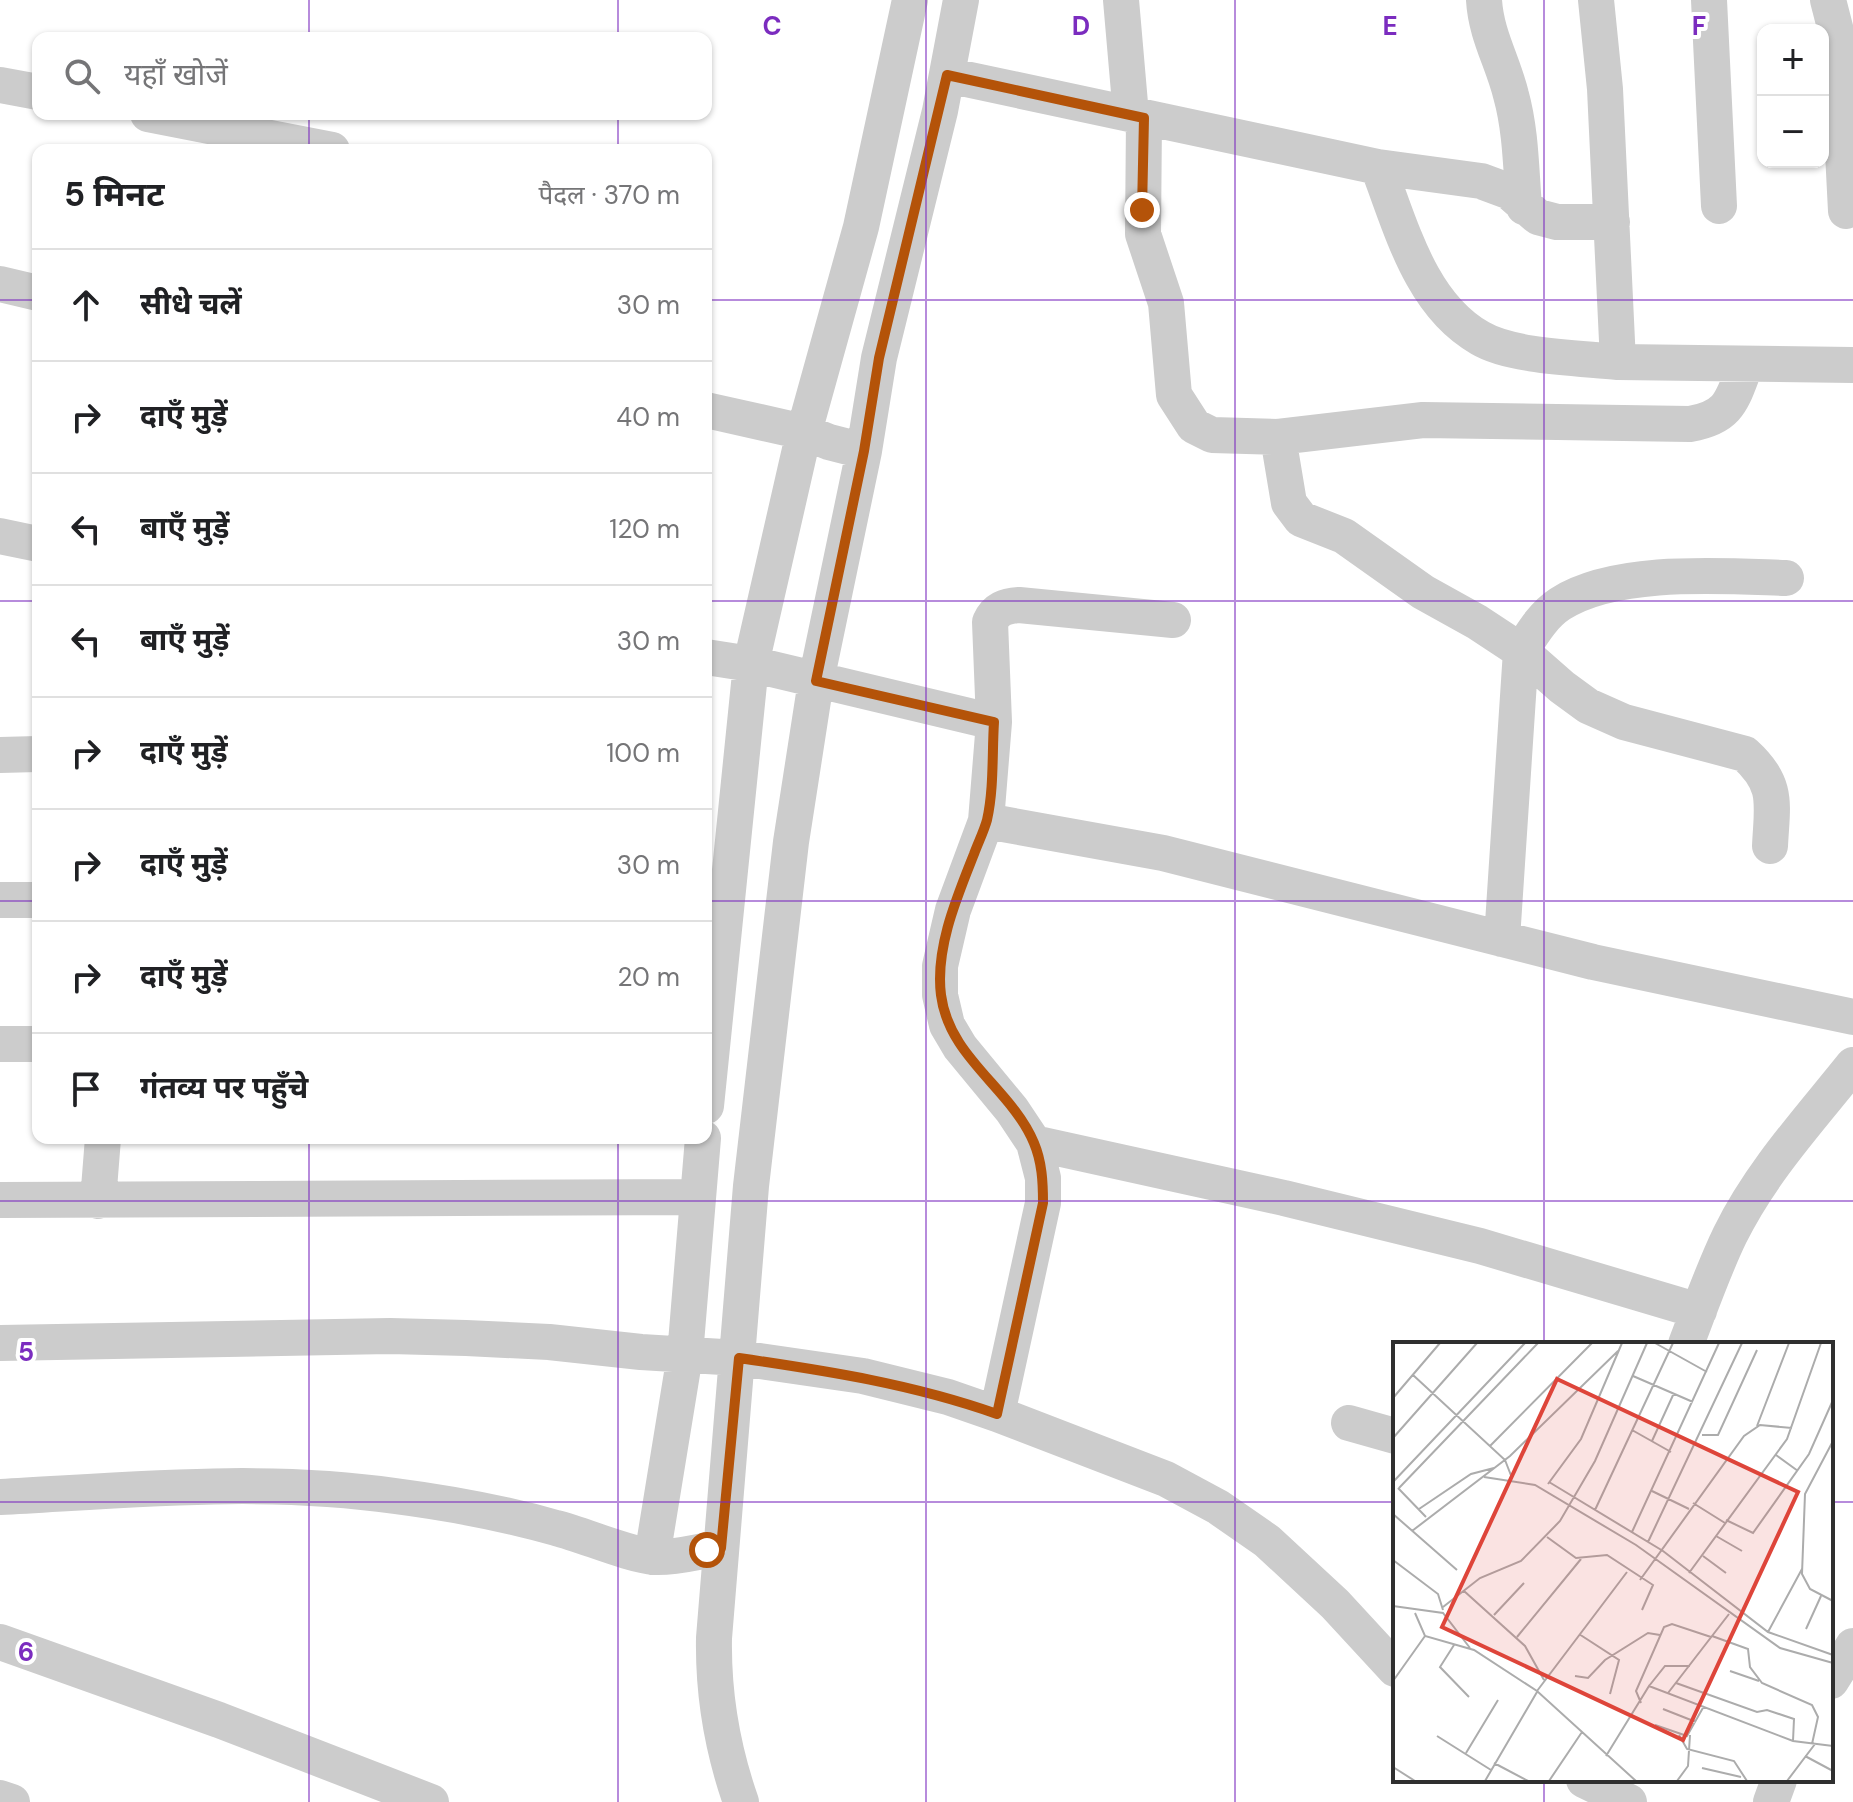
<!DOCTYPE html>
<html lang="hi">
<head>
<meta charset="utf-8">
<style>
	:root { --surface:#fff; --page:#f6f6f6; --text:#202124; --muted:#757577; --line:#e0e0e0 }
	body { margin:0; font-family:"DM Sans","Noto Sans Devanagari",sans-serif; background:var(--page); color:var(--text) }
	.controls { position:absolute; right:24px; top:24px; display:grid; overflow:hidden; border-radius:16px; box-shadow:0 2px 6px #0004 }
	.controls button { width:72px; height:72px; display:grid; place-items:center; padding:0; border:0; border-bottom:2px solid var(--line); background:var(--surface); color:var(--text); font:40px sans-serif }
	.stop { position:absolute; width:24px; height:24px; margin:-18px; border:6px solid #b45309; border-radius:50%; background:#fff }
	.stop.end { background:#b45309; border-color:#fff; box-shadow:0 2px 8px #0008 }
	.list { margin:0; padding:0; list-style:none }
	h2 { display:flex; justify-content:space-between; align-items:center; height:104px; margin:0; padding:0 32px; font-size:34px }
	h2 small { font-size:26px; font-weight:400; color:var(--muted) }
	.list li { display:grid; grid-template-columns:52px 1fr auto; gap:24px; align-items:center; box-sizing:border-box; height:112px; padding:0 32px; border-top:2px solid var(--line) }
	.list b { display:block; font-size:30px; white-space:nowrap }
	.list em { font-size:26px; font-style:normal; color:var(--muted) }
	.icon { flex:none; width:44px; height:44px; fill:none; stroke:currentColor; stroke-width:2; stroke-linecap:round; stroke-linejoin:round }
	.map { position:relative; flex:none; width:1853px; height:1802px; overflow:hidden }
	.search { position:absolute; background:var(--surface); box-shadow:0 2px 6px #0004; left:32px; top:32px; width:680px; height:88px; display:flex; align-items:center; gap:20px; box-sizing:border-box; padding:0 28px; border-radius:16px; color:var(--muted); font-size:30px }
	.panel { position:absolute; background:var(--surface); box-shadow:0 2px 6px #0004; left:32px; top:144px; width:680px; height:1000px; border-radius:16px }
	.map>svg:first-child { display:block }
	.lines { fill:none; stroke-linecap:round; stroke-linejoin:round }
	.street { stroke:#ccc; stroke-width:36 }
	.route { stroke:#b45309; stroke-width:10 }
	.grid { fill:none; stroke:#7b2cbf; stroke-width:2; stroke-opacity:0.55 }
	.inset-road { fill:none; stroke:#acacac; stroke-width:2 }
	.view { fill:#de453a; fill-opacity:0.15; stroke:#de453a; stroke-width:4 }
	.inset-edge { fill:none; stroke:#2f2f2f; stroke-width:4 }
	.grid-label { font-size:26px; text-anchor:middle; font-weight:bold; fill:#7b2cbf; stroke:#fff; stroke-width:8; stroke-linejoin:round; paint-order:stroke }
</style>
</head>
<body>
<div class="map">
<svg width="1853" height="1802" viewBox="0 0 1853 1802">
	<rect width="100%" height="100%" fill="#fff"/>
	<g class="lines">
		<path class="street" d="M1121,0l10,115
			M1484,0c2,35 19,62 27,95 10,36 10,75 13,112
			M1596,0l9,89 13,273 235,3
			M1709,0l10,206
			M1828,0l9,35 9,176
			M947,75l431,92 103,14 27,10 30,26 19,5h55
			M0,85l38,7
			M148,114l184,36
			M1144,118l-1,116 23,69 8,92 20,31 18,9 66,2 145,-17 267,4c41,-7 42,-25 56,-60
			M1378,167c23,59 42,137 102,171 32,19 100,20 138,24
			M0,284l38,9
			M706,410l98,22 25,10 35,9
			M1278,437l11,66 12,16 43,17 79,56 54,30 44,29 41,36 26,19 36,16 121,32c34,31 27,50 25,92
			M0,536l38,8
			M706,657l45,7 243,58
			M0,755l38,-1
			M986,821l177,32 430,109 260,55
			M0,900h38
			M1502,939l19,-288c11,-17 22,-36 39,-47 56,-36 162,-28 226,-26
			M0,1044h38
			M706,1106l45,-442 53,-232 57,-205 49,-227
			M1034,1143l250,55 196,48 219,65
			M0,1200l697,-3
			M98,1201l5,-63
			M0,1343l390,-7 76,2 83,4 92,10 98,6 124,18 85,21 49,17 169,65 52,28 49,34 68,63 60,65
			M1686,1344c14,-36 27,-74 44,-109 31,-63 79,-115 123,-170
			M997,1414l46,-211v-25l-9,-35 -22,-33 -52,-63 -13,-22 -7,-30v-29l13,-56 33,-89 8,-99 -4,-100c6,-13 15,-16 29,-17l154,15
			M1349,1423l46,13
			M0,1497c131,-7 264,-20 395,-1 54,7 108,17 161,32 28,7 73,27 99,29 23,1 43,-6 66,-9
			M652,1557l33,-202 18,-217
			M0,1642l219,78 212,82
			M1831,1681l22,-35
			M1584,1780l45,22
			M0,1798l12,4
			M741,1802c-19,-54 -28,-107 -27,-164l37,-452 40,-344 25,-161 48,-230 15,-93 61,-247 21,-111
			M1771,1802l8,-22"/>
	</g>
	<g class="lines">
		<path class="route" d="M707,1550l14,-2 18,-190c89,13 173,26 258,56l46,-211c0,-21 -1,-41 -9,-60 -23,-55 -85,-85 -93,-148 -6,-47 16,-98 33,-141 4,-11 10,-23 13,-34 7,-31 5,-66 7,-98l-178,-41 48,-230 15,-93 68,-283 197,43 -2,92"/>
	</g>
	<path class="grid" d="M309,0v38M618,0v38M926,0v1802M1235,0v1802M1544,0v1344M309,114v36M618,114v36M0,300h38M706,300h1147M0,601h38M706,601h1147M0,901h38M706,901h1147M309,1138v664M618,1138v664M0,1201h1853M0,1502h1395M1831,1502h22M1544,1780v22"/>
	<g transform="translate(1393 1342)">
		<rect width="440" height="440" fill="#fff"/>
		<path class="inset-road" d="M262,1l52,29M20,33l92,85 7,18M240,34l60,26M0,56l47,-55M364,84l32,-83M239,88l39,22M309,93h16l39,-85M0,96l84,-95M259,99l22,-48M440,99l-28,53 -3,80 8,15 23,12M97,104l102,-103M383,113l22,16M91,135l51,8 101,60 144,103 53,15M0,140l132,-139M156,140l114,69 105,81 65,23M155,142l33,-45 41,-96M5,146l28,29M6,146l139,-145M259,149l37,18M300,161l32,20M26,167l52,-35 23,-6M202,168l78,-167M0,172l64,56M333,178l27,13 56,-79 24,-54M19,189l98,-75 108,-105M239,190l87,-189M323,194l26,15M154,195l29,21 31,-3 46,30 -11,25M255,200l94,-199M310,214l23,17M0,218l45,34 5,16M296,231l98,-134 34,-96M247,238l104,-144 16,-11 32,3M71,249l61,55 19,34M0,264l50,7 27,35M50,265l37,-29 41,-17 39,-40 35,-60 52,-118M22,271l10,23 49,14 63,41 99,90M101,273l30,-32M413,287l15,-33M375,290l34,-63M186,292l40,26 -9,34M319,294l36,13 2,18 12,16 50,22 6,12 -6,27M124,295l64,-78M61,303l-14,22 29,30M337,329l29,10M182,334l13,2 17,-18 43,-27 12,2M0,339l32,-45M283,341l81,29 10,-2 27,9 -1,22M256,344l16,-20h25M144,349l90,-119M275,351l61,-79M248,361l-5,-12 28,-64 8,-3 39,13M270,367l33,13M262,383l32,11 17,-30M286,393l8,14 47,12 13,20M44,394l54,34M73,411l32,-53M213,414l43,-70 144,55 40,5M412,414l28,15M101,421l34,18M0,425l22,14M309,426l39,9M92,439l52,-89M156,439l33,-49M284,439l11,-15 2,-31M394,439l28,-37"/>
		<path class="view" d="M164,37l241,113 -115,248 -241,-113z"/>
		<rect width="440" height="440" class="inset-edge"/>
	</g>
	<g class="grid-label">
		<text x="772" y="35">C</text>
		<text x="1081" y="35">D</text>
		<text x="1390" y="35">E</text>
		<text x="1699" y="35">F</text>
		<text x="26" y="1361">5</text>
		<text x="26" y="1661">6</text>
	</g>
</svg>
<div class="controls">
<button>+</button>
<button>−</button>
</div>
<div class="stop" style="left:707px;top:1550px"></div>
<div class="stop end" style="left:1142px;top:210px"></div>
<div class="search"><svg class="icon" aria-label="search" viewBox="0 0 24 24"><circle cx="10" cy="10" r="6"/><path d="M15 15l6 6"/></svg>यहाँ खोजें</div>
<section class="panel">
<h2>5 मिनट<small>पैदल · 370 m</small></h2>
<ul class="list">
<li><svg class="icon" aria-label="ahead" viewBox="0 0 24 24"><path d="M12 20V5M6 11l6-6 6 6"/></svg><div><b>सीधे चलें</b></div><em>30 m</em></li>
<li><svg class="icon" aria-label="right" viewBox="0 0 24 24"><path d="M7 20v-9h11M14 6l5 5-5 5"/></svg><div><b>दाएँ मुड़ें</b></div><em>40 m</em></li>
<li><svg class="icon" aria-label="left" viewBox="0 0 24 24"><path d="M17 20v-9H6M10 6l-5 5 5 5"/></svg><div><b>बाएँ मुड़ें</b></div><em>120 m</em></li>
<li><svg class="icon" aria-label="left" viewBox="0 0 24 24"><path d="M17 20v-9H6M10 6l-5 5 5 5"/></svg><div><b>बाएँ मुड़ें</b></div><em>30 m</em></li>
<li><svg class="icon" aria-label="right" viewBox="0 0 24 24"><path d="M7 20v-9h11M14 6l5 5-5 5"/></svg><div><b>दाएँ मुड़ें</b></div><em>100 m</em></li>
<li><svg class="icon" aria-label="right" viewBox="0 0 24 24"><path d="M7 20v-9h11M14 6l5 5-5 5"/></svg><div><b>दाएँ मुड़ें</b></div><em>30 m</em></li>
<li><svg class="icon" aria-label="right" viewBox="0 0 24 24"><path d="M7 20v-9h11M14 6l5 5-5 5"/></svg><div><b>दाएँ मुड़ें</b></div><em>20 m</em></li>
<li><svg class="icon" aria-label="arrive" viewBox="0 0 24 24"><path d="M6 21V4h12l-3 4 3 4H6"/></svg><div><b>गंतव्य पर पहुँचे</b></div></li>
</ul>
</section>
</div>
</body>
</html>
